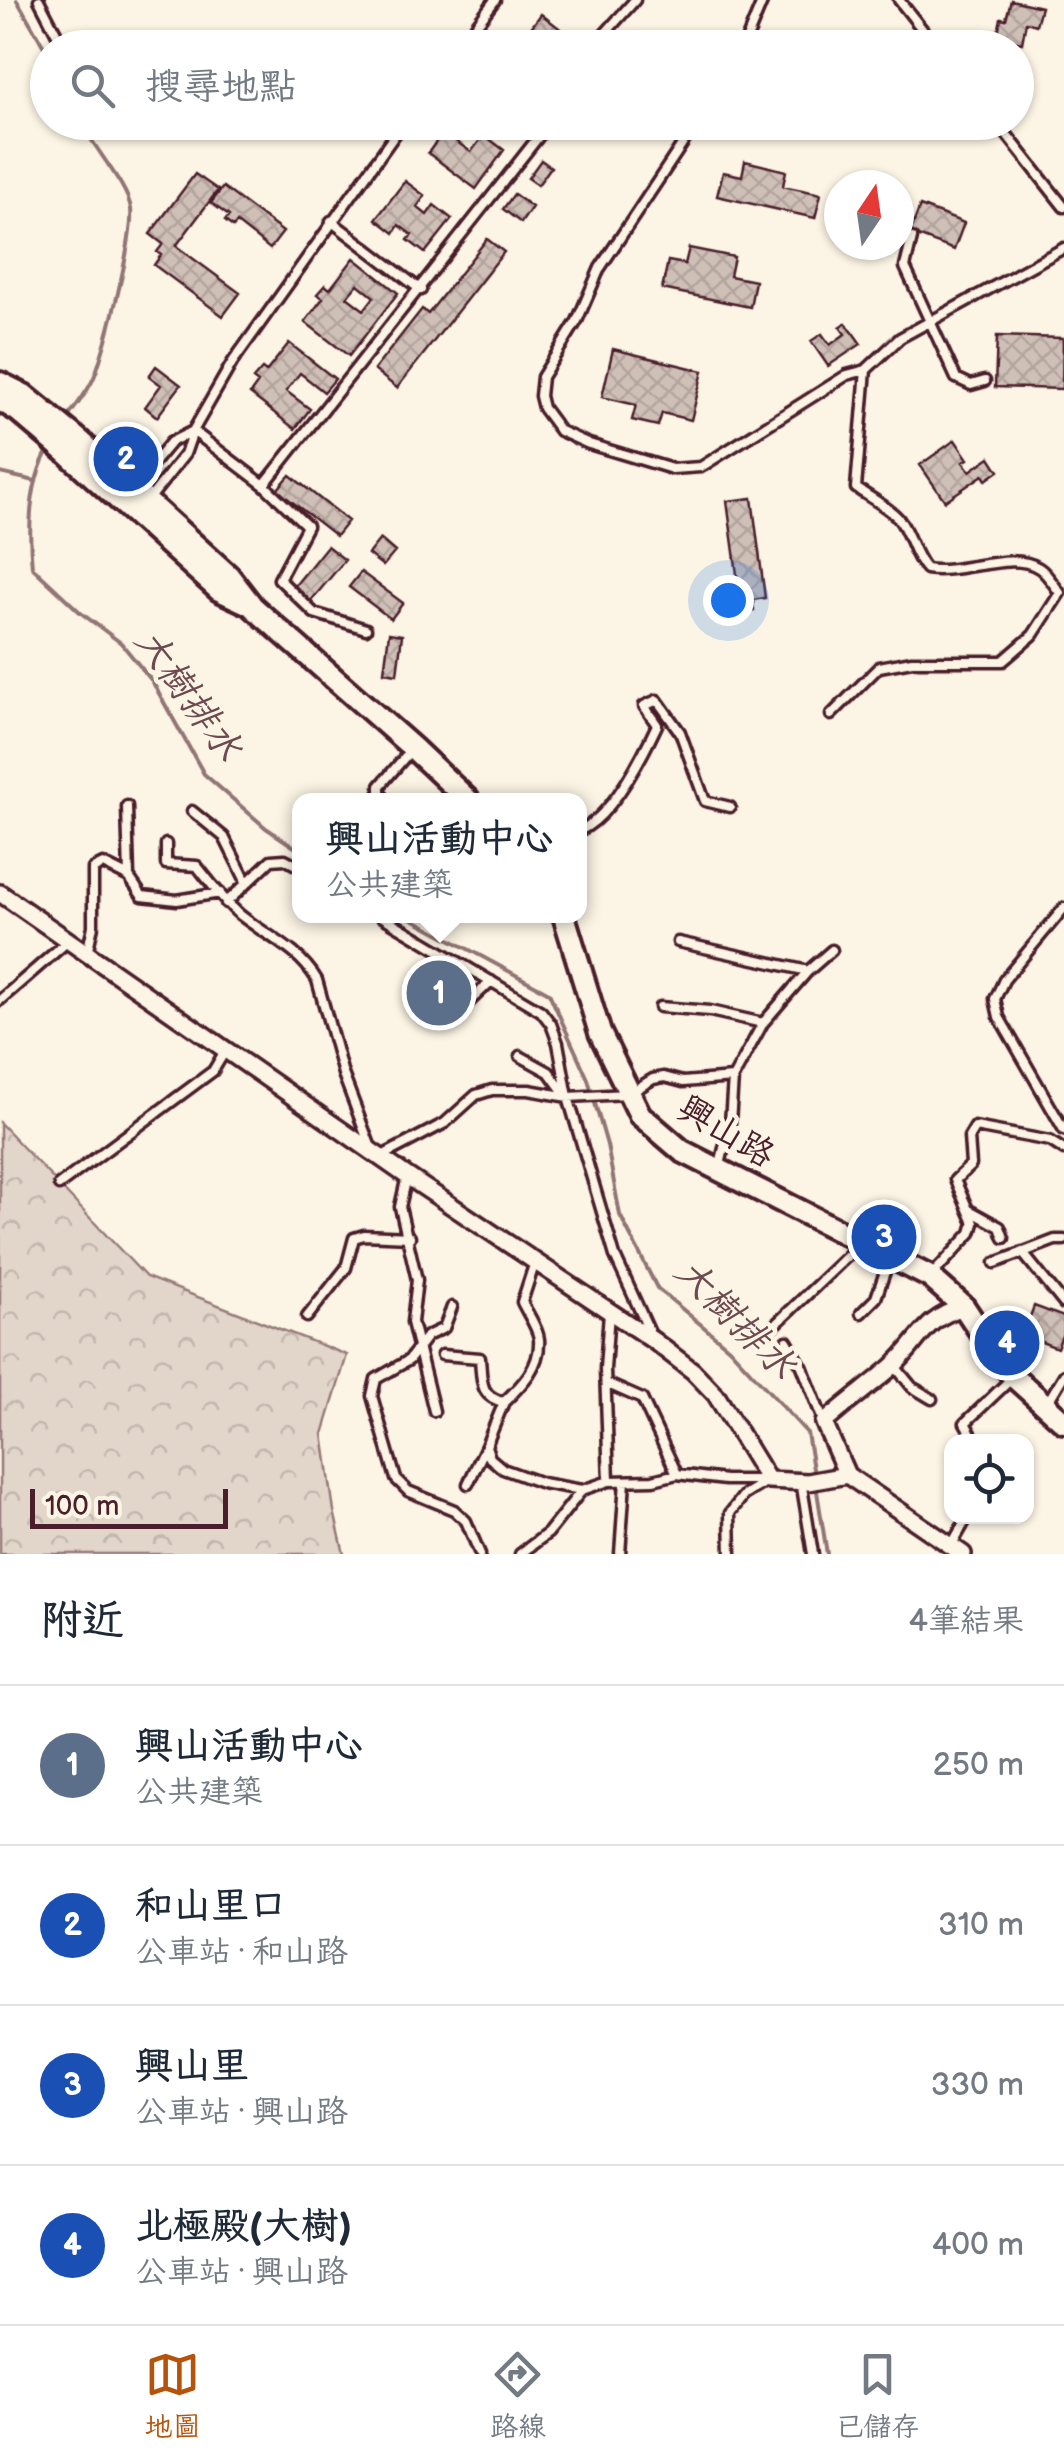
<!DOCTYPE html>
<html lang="zh-TW">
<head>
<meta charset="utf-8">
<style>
	:root { --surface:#fff; --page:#f2f2f3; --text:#1f2937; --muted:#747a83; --line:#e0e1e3; --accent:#b45309 }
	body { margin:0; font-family:"Balsamiq Sans","LXGW WenKai TC",sans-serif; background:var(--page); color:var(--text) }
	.controls { position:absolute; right:30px; bottom:30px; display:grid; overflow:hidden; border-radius:20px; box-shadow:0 2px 8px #0004 }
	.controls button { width:90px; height:90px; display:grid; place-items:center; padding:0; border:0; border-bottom:2px solid var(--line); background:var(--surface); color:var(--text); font:50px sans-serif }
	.compass { position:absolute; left:824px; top:170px; width:90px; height:90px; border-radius:50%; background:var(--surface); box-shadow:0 2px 8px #0004; rotate:13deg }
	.scale { position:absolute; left:30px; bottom:25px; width:198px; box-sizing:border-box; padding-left:10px; border:5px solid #4a1f2b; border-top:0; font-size:28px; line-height:35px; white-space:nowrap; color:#4a1f2b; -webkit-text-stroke:8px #fcf5e5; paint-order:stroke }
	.you { position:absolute; left:728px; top:600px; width:35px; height:35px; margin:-25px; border:8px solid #fff; border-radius:50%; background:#1a73e8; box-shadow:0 0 0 15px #1a73e833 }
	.badge { display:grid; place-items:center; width:65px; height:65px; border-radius:50%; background:var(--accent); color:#fff; font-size:32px; font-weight:700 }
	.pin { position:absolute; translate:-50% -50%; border:5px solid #fff; box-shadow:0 2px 10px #0006 }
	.popup { position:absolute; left:292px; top:793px; width:295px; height:130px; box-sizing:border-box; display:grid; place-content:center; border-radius:20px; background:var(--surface); filter:drop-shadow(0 2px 8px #0005); font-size:32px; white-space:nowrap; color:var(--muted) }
	.popup b { font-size:38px; color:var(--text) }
	.popup::after { content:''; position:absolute; left:50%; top:100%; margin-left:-20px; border:20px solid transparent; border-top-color:var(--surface) }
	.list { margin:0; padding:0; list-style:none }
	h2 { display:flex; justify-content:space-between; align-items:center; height:130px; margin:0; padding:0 40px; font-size:42px }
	h2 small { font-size:32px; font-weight:400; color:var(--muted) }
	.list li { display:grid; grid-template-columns:65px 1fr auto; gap:30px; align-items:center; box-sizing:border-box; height:160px; padding:0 40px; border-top:2px solid var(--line) }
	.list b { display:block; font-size:38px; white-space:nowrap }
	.list p { margin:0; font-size:32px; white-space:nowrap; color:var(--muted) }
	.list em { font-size:32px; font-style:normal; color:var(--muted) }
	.icon { flex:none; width:55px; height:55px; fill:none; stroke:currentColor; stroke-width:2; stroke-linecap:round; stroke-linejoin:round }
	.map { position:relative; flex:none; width:1064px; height:1554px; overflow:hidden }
	.search { position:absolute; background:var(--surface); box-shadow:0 2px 8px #0004; left:30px; right:30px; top:30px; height:110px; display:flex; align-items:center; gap:25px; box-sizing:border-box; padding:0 35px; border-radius:55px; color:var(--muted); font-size:38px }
	.sheet { height:770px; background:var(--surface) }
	nav { display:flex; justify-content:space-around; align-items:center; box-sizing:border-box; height:140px; border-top:2px solid var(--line); background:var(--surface); font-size:28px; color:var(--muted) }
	nav a { display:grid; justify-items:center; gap:5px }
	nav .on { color:var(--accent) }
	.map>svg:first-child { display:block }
	.forest { fill:url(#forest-crowns); stroke:#967a7a; stroke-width:2.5 }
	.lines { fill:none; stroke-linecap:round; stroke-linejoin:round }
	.stream { stroke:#917474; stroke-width:4 }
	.building { fill:url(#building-cross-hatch); stroke:#4a1f2b; stroke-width:2.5; fill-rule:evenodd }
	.lane-casing { stroke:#4a1f2b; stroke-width:15 }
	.street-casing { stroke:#4a1f2b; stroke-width:22 }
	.secondary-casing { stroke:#4a1f2b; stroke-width:28 }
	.lane { stroke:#fcf5e5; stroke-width:8 }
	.street { stroke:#fcf5e5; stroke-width:15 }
	.secondary { stroke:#fcf5e5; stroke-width:20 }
	.labels { text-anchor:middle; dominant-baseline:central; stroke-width:9; stroke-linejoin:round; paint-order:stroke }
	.street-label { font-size:35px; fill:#4a1f2b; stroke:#fcf5e5 }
	.water-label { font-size:38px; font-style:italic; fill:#6d4950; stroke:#fcf5e5 }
</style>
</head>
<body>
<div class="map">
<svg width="1064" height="1554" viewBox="0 0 1064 1554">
	<defs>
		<pattern id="forest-crowns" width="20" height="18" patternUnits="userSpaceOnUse" patternTransform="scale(2.5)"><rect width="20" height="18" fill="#e2d5ca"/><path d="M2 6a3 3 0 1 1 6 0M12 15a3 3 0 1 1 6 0" fill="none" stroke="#c3b6ae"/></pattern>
		<pattern id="building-cross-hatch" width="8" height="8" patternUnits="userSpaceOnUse" patternTransform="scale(2.5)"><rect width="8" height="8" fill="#cfc0b7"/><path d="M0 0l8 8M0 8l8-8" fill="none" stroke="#b3a59e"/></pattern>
	</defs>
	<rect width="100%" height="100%" fill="#fcf5e5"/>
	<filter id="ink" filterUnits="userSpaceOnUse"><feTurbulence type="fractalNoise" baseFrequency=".01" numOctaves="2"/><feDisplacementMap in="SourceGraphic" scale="20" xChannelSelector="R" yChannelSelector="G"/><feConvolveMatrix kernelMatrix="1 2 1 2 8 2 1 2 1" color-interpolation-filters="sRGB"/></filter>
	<g filter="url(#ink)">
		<path class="forest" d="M0,1123l146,154 201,78 -24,79 11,77 10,43h-344z"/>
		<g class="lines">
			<path class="stream" d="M17,0l31,54
				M66,420c10,-15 22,-27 29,-45 11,-30 39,-137 36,-166 -3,-23 -38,-62 -50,-87
				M51,445c-22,35 -23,82 -19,122l49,46 40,30 31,38 52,93 62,54 33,22
				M0,473l35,8
				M407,916l142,77 39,86 19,66 13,70 37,73 72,60 78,85 7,42
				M816,1485l11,69"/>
		</g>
		<path class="building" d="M1011,0l30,7 -5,18 -10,-3 -4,21 -25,-5 4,-20 5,1z
			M541,14l44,34h-69z
			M443,132l28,20 13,-17 20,15 -28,39 -48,-36z
			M541,160l10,7 -13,18 -10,-7z
			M745,161l41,10 -3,15 38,8 -6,24 -98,-22 6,-24 19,4z
			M195,174l23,16 -42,56 64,47 -17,23 -69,-51 7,-10 -4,-3 6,-8 -13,-10z
			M405,181l20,15 -8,11 10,8 7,-10 18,14 -27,34 -17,-13 4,-5 -13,-10 -5,8 -18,-14z
			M223,187l60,45 -13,17 -33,-26 -4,4 -8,-6 4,-5 -18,-13z
			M514,194l18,13 -11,16 -18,-14z
			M920,206l44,17 -10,27 -44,-17z
			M487,239l17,13 -107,136 -23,-18 48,-61 6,5z
			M689,248l45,9 -4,19 25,5 -5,26 -88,-18 6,-28 17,3z
			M354,258l44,35 -49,63 -44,-34 18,-24 -6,-4 8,-9 5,4zM358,284l16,13 -10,13 -17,-13z
			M846,323l15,21 -33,22 -17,-25 11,-7 8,11 15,-11 -5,-7z
			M997,336l66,2 -1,51 -67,-2z
			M289,343l46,36 -11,13 -24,-19 -14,18 24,18 -15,20 -45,-35 8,-11 -5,-4 9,-10 4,3z
			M613,349l90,22 -12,49 -29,-7 -4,13 -26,-6 4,-15 -34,-8z
			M156,366l25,19 -24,32 -12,-10 16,-22 -12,-9z
			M955,440l13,19 -5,3 7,9 20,-14 9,14 -13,9 -3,-5 -38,26 -25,-36z
			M290,475l58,46 -12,15 -59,-46z
			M752,498l13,100 -12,2 1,10 -12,1 -15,-110z
			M380,539l15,13 -12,14 -15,-12z
			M327,546l18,14 -35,42 -17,-14z
			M361,572l42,31 -12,16 -42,-32z
			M389,633l13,2 -5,39 -13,-2z
			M461,972l9,21 -53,21 -8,-21z
			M1034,1306l30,11v14l-7,17 -34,-13z"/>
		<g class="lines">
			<g class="lane-casing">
				<path id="lane" d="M39,0l25,48
					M899,0l38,48
					M459,48l36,-48
					M592,48l43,-48
					M743,48l20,-48
					M697,122l-97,146 -23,53 -35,56 -2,19 3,12 17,23 29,13 83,25 29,-2 146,-92 19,-5
					M997,122l67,85
					M331,221l90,69
					M912,238l-7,29 51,111 15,7 14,-4
					M193,431l71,54 43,41 -28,53 35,34 52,16
					M135,485l36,-43 22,-11
					M264,485l279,-354 -12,-9
					M150,498l35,-44 8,-23 39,-68 172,-241
					M831,715l48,-48 33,-6h91l30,-26 27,-42c-6,-8 -13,-20 -21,-25 -28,-18 -78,7 -113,1 -14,-15 -15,-35 -28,-51 -11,-12 -29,-21 -42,-30l10,-118 34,-32 164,-90
					M386,800l-6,-7v-7l30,-35
					M127,806l2,71
					M192,811l32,26 23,46
					M579,831c33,-14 63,-74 78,-106l-13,-19 13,-6 23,32 25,69 25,6
					M166,844v20l31,2c13,16 26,34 42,48 27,22 59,34 78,66l26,94 28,74
					M226,903l45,-43 14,-1 14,8
					M1064,908l-60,72 -9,19 4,18 65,113
					M381,916l160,95 10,13 7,19 10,54 47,159 36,79
					M678,942l130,29
					M87,954l6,-28v-57l10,-5 26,13 13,19 35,4 43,-7
					M0,1000l68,-59
					M469,1002l22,-21
					M660,1007l50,4 53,12
					M520,1056l29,16 16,22
					M382,1156l63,-33 31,-28 16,-5h37l39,7 60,-3 25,-15 11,-2 19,5 50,-4
					M719,1169l11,-46 3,-45 30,-55 45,-52 24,-21
					M407,1176l-7,31 17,73 -5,42 22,89
					M59,1185l154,-114 12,-20
					M971,1211l29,16 4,11
					M1022,1252l42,52
					M995,1263l60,-23h9
					M933,1274l38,-41 3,-10 -19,-43 16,-15 -2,-28 6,-10 75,14 14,9
					M452,1307l-8,21 -17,8 -18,24 -33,19 -4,17 24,83 12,12 46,19 12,11 14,33
					M861,1313l15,-15 13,-38
					M307,1317l39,-49 8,-30 10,-3 46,2
					M775,1325l84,-80
					M787,1341l15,25 22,57
					M442,1355l38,3c2,22 -1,39 24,44l-18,44 4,12 13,11 39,14 40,7 27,-9 44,-1 24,-6 48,6h43
					M894,1365l18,22 20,12
					M606,1383l36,16 35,75
					M504,1402c18,-17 37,-36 35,-63 -1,-11 -12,-26 -17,-37l13,-40
					M1046,1405l18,-30
					M976,1442l-11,-19 46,-44
					M609,1481l-4,-112 4,-57
					M801,1481l12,73
					M468,1484l18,-38
					M951,1546l17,-30
					M520,1554l28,-21 34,-43
					M620,1554l5,-73
					M731,1554l-1,-41 14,-18 24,-15"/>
			</g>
			<g class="street-casing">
				<path id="street" d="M0,893l407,283 247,165 39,30 23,24 52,85 40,2 39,-7
					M963,1554l-116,-79 -23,-52c22,-20 46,-37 68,-56 29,-26 30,-48 72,-60"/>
			</g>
			<g class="secondary-casing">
				<path id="secondary" d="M0,383l24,12 55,45 150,136 24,31 160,141 55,52
					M0,400l18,11 49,42 152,137 28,13
					M564,916l36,117 40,82 42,36 248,126 34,30 33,50 17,20 50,45"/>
			</g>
			<use href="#lane" class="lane"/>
			<use href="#street" class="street"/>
			<use href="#secondary" class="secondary"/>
		</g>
	</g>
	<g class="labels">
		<g class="street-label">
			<text transform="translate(726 1132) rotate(31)">興山路</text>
		</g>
		<g class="water-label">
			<text transform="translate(188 695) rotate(54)">大樹排水</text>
			<text transform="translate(735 1319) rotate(45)">大樹排水</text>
		</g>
	</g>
</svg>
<div class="controls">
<button><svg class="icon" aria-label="locate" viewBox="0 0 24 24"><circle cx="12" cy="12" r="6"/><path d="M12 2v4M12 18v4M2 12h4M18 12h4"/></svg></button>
</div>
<svg class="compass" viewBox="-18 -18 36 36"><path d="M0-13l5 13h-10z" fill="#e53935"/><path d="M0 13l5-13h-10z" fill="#747a83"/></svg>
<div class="scale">100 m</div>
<div class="you"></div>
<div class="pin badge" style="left:439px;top:993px;background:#5c6f8a">1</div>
<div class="popup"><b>興山活動中心</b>公共建築</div>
<div class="pin badge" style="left:126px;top:459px;background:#1a4fb4">2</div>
<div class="pin badge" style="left:884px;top:1237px;background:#1a4fb4">3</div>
<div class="pin badge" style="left:1007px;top:1343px;background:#1a4fb4">4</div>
<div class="search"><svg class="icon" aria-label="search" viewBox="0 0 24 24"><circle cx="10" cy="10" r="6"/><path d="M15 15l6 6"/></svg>搜尋地點</div>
</div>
<section class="sheet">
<h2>附近<small>4筆結果</small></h2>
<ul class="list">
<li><span class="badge" style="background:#5c6f8a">1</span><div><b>興山活動中心</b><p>公共建築</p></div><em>250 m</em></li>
<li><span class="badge" style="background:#1a4fb4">2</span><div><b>和山里口</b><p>公車站 · 和山路</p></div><em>310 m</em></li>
<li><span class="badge" style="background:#1a4fb4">3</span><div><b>興山里</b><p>公車站 · 興山路</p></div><em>330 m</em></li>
<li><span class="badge" style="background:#1a4fb4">4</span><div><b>北極殿(大樹)</b><p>公車站 · 興山路</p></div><em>400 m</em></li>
</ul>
</section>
<nav>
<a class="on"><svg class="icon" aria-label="map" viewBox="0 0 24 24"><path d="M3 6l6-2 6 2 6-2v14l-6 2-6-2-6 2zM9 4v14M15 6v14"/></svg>地圖</a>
<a><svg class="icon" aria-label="directions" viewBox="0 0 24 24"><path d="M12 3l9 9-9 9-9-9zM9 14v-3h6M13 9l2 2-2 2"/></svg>路線</a>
<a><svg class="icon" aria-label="saved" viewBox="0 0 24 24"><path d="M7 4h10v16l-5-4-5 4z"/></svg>已儲存</a>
</nav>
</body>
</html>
